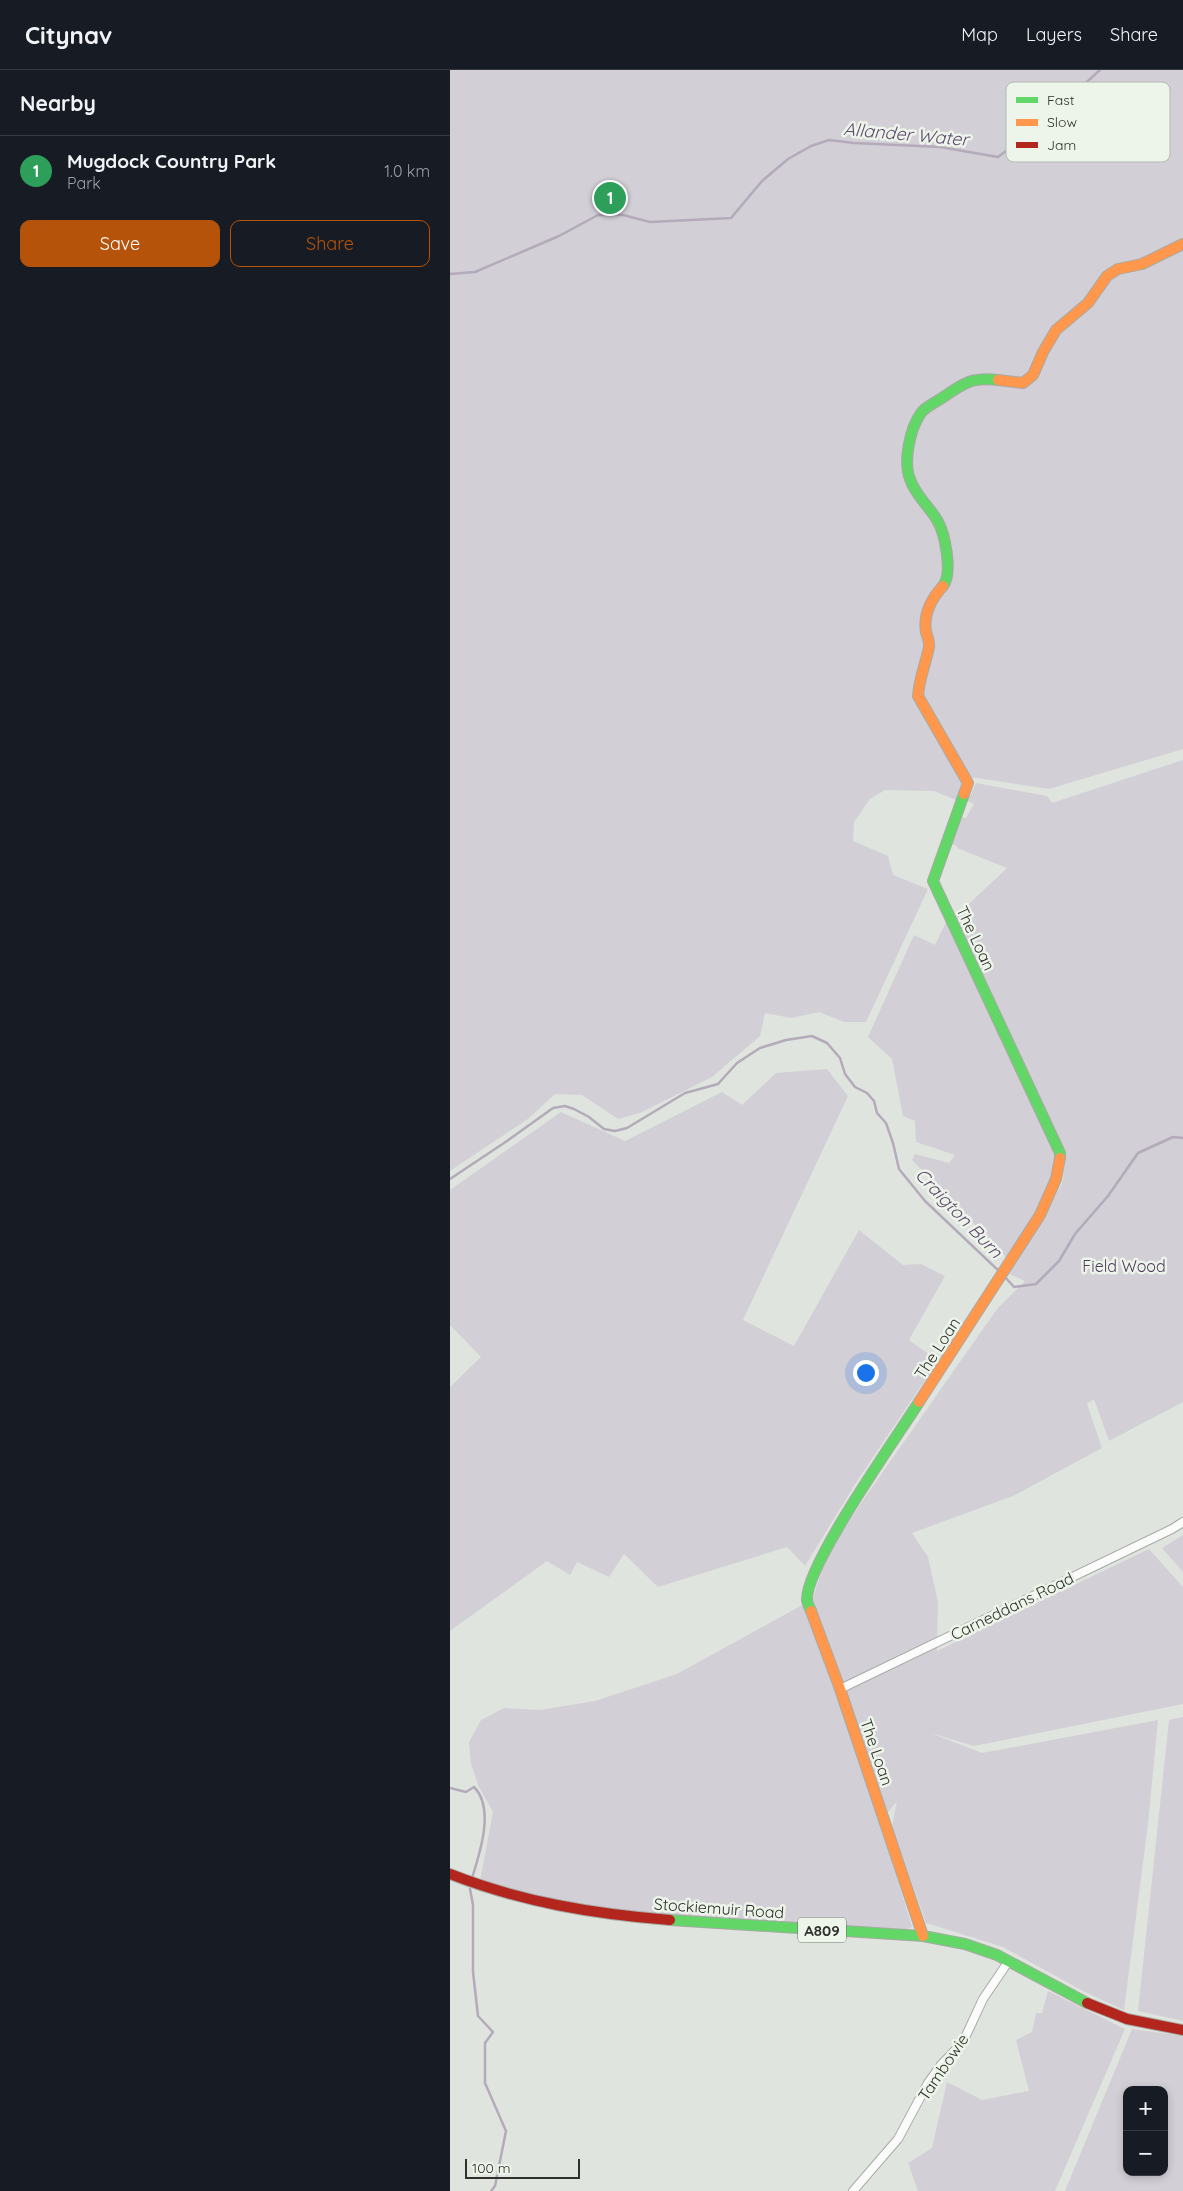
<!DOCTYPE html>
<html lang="en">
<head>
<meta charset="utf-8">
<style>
	:root { --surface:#171b24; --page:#242831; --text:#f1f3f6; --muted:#9ea1a6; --line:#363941; --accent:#b45309 }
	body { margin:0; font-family:Quicksand,sans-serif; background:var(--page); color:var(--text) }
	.controls { position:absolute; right:15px; bottom:15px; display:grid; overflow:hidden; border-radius:10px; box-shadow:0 2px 8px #0003 }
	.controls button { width:45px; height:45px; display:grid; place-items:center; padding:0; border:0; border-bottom:1px solid var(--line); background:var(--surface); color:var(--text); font:25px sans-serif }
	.scale { position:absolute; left:15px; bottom:12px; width:115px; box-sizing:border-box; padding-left:5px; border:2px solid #2e312c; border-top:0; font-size:14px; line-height:18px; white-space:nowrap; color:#2e312c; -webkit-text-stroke:4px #edf4e9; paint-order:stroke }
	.you { position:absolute; left:415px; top:1302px; width:18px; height:18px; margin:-12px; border:4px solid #fff; border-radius:50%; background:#1a73e8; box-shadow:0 0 0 8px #1a73e833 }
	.badge { display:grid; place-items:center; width:32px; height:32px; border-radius:50%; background:var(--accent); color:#fff; font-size:16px; font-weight:700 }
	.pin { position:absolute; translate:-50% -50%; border:2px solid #fff; box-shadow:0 1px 5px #0006 }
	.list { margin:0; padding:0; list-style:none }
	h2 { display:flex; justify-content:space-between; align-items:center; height:65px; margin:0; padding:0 20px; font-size:21px }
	h2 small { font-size:16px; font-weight:400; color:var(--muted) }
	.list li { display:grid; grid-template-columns:32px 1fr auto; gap:15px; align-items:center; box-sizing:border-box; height:70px; padding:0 20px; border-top:1px solid var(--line) }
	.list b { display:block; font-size:19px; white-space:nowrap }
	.list p { margin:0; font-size:16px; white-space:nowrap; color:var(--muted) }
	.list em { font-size:16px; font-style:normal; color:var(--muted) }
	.actions { display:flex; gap:10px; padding:15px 20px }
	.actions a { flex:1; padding:11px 0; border:1px solid var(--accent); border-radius:10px; text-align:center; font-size:18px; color:var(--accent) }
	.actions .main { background:var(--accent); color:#fff }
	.map { position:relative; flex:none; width:733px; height:2121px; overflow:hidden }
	header { display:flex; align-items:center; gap:30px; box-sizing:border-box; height:70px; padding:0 25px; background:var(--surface); border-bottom:1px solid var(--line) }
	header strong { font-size:24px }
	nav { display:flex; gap:28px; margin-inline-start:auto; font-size:18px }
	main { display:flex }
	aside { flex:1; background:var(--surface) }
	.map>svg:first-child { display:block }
	.green { fill:#d3cfd6; fill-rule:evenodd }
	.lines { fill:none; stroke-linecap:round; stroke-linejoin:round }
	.stream { stroke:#b3aaba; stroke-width:2.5 }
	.street-casing { stroke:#a7aaa5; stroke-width:10 }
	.fast-casing { stroke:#a7aaa5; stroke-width:12 }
	.slow-casing { stroke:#a7aaa5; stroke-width:12 }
	.jam-casing { stroke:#a7aaa5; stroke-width:12 }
	.street { stroke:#fafbfa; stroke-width:8 }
	.fast { stroke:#63d668; stroke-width:10 }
	.slow { stroke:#ff974d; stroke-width:10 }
	.jam { stroke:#b3261e; stroke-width:10 }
	.labels { text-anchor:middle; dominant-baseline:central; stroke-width:5; stroke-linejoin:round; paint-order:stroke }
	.shield { fill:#edf4e9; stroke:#676c65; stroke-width:1 }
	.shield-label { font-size:15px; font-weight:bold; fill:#2e312c }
	.street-label { font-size:16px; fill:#2e312c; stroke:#edf4e9 }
	.park-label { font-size:16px; fill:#533b63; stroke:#edf4e9 }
	.water-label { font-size:18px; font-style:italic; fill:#604870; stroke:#edf4e9 }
	.key { fill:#edf4e9; stroke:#b4bab0; stroke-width:1 }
	.key-label { font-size:14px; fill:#2e312c }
</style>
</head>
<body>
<header>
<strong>Citynav</strong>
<nav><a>Map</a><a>Layers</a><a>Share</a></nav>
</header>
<main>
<aside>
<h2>Nearby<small></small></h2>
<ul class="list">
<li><span class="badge" style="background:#2e9e5b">1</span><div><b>Mugdock Country Park</b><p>Park</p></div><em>1.0 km</em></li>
</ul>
<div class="actions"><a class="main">Save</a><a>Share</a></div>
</aside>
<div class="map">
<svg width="733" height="2121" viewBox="0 0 733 2121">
	<rect width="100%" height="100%" fill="#e0e4de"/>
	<path class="green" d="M0,0h733v679l-134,40 -79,-12 -37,-58 -13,-30 15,-41 -5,-11 -4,7 -14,50 52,90 -6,17 -24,-10 -49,-1 -15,9 -16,23 -1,19 35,15 5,19 35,14 -62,133h-22l-25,-10 -28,6 -26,-5 -5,23 -48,41 -72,36 -22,6 -36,-24 -27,-1 -27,25 -78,52z
		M733,690v642l-74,39 -15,-42 -7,5 15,44 -89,48 -101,37 16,24 10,45 -1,49 212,-102 34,38v117l-209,42 -44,-13 52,20 176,-33 -10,104 -24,186 -39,-18 -82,-45 -77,-24 -34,-97 5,-25 -17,21 32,105 -5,2c-118,-6 -237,-9 -354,-29 -25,-5 -49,-13 -73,-19l13,-69 -14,-25 -8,-23 -2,-22 12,-22 23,-12 36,2 55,-9 82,-27 136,-75c6,-26 18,-49 32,-73l152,-217 28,-28 -16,-7 53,-90 4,-25 -111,-242 52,-49 -50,-20v-2l-7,-3 10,-26 6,1 8,-14 -6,-3 8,-18 71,13 5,7z
		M498,848l108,238c-4,39 -30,70 -50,101l-94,-97 3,-6 34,9 6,-8 -39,-13 -1,-21 -12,-5 -11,-57 -24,-22 46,-102 21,10z
		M377,999l21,27 -105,224 51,26 65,-116 44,35 18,-1 24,12 -36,64 29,21 -81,120 -52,85 -18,-19 -129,40 -34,-33 -15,23 -32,-15 -7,13 -23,-14 -97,70v-244l31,-30 -31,-32v-135l111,-78 64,29 97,-49 20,13 34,-32z
		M733,1465v37l-21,-24z
		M733,1647v304l-45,-10 31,-291z
		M598,1921l77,38 -70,162h-137l-10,-28 24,-15 15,-66 35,18 47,-9 -13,-51 16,-8 4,-19h6z
		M682,1959l51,7v155h-118zM677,2020h37v82h-37z"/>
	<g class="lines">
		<path class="stream" d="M0,204l25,-2 84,-36 39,-21h25l27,7 81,-4 31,-37 26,-22 23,-13 18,-6 25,3 86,4 58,10 16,-12 9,-15 32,-29 25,-13 20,-18
			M0,1109l57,-38 46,-33 12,-2 9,3 15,8 15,12 11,2 12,-3 58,-35 33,-9 19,-21 23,-15 26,-8 26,-4 15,7 13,15 5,16 10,13 12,6 7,8 3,12 9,10 7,20 6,26 26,32 76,72
			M555,1207l9,10 22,-3 23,-23 16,-27 33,-38 30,-43 35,-16 10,1
			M0,1718l16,4 8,-5c21,21 6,66 -2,91
			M20,1819l3,16v67l5,44 15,16 -8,11v40l21,48 -11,55 -4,5"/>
		<g class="street-casing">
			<path id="street" d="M390,1619l332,-160 11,-7
				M403,2121l45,-52 30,-56 13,-18 22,-23 20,-43 25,-37"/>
		</g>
		<g class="fast-casing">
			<path id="fast" d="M493,516c10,-13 2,-53 -6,-66 -8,-14 -22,-25 -27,-41 -7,-17 0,-51 11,-66 4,-6 15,-11 21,-15 22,-15 29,-21 56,-18
				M514,724l-31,87 127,272v5
				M361,1541c-1,-3 -4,-8 -4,-11 -2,-34 90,-163 112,-198
				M220,1850l253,16 42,8 32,11 90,48"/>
		</g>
		<g class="slow-casing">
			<path id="slow" d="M548,310l25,3 10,-8 10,-23 13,-22 32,-27 19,-27 11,-7 24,-5 41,-20
				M493,516c-11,12 -20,28 -17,46 1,5 4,9 3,15 -3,16 -10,32 -11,49l50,87 -4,11
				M469,1332l121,-187 16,-36 4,-21
				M361,1541l29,78 83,247"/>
		</g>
		<g class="jam-casing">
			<path id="jam" d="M0,1804c71,28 144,40 220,46
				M637,1933l40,16 56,11"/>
		</g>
		<use href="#street" class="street"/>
		<use href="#fast" class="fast"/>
		<use href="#slow" class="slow"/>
		<use href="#jam" class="jam"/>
	</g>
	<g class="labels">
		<rect class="shield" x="348" y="1847.5" width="48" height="25" rx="4"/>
		<g class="shield-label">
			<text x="372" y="1860">A809</text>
		</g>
		<g class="street-label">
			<text transform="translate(526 868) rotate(65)">The Loan</text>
			<text transform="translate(487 1278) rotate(-57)">The Loan</text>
			<text transform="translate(562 1536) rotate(-26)">Carneddans Road</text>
			<text transform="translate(427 1682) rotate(71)">The Loan</text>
			<text transform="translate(269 1838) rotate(4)">Stockiemuir Road</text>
			<text transform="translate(493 1997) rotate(-56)">Tambowie</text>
		</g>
		<g class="park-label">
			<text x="674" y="1196">Field Wood</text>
		</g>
		<g class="water-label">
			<text transform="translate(456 64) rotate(5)">Allander Water</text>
			<text transform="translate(509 1143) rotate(46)">Craigton Burn</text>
		</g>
	</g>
	<rect x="556" y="12" width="164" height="80" rx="8" class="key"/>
	<rect x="566" y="27" width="22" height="6" fill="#63d668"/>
	<rect x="566" y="49" width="22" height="7" fill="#ff974d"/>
	<rect x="566" y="72" width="22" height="6" fill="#b3261e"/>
	<g class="key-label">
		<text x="597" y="35">Fast</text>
		<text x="597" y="57">Slow</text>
		<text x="597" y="80">Jam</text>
	</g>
</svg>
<div class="controls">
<button>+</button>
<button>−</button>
</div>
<div class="scale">100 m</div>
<div class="you"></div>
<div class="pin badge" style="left:160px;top:128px;background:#2e9e5b">1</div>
</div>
</main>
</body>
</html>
